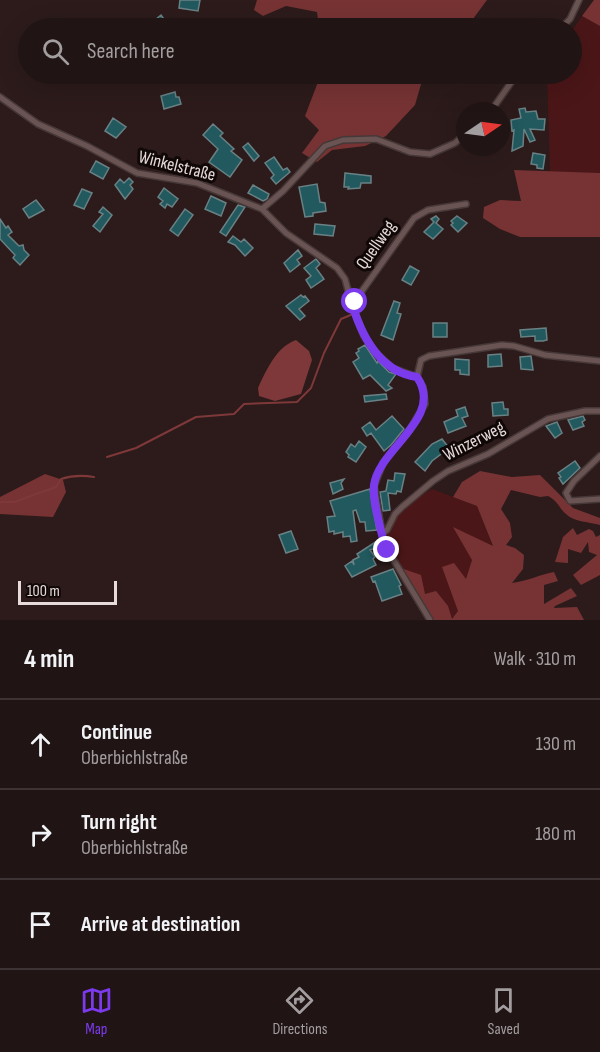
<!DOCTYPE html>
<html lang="en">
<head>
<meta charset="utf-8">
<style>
	:root { --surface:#211414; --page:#2d2122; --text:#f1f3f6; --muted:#a29ea0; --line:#3e3334; --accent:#7c3aed }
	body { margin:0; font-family:"Sofia Sans Condensed",sans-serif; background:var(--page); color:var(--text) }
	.compass { position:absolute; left:456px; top:102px; width:54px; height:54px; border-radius:50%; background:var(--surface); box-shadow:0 6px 24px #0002; rotate:77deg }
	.scale { position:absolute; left:18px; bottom:15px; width:99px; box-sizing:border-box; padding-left:6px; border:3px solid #e7dada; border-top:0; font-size:16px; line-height:21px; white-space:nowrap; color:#e7dada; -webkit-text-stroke:4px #0f0807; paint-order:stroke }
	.stop { position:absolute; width:18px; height:18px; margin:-14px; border:4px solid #7c3aed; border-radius:50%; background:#fff }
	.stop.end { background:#7c3aed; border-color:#fff; box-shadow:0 2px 6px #0008 }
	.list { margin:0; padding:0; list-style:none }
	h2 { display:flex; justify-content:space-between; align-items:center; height:78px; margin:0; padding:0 24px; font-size:26px }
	h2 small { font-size:20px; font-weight:400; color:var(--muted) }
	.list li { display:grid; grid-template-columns:39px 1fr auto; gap:18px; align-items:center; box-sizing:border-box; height:90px; padding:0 24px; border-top:2px solid var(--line) }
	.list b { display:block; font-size:22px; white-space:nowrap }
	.list p { margin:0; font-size:20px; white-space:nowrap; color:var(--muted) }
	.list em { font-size:20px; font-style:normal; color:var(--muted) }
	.icon { flex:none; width:33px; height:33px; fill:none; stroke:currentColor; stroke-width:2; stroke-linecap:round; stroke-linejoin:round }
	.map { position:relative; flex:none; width:600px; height:620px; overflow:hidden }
	.search { position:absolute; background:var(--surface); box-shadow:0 6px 24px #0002; left:18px; right:18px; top:18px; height:66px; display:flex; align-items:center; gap:15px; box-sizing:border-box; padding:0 21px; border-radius:33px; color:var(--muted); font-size:22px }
	.sheet { height:348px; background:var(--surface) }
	nav { display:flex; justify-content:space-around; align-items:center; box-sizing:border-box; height:84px; border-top:2px solid var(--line); background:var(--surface); font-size:16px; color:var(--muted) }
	nav a { display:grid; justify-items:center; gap:3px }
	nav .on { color:var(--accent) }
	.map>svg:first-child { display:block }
	.green { fill:#4b1618 }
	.forest { fill:#773334 }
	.water { fill:#7e3839 }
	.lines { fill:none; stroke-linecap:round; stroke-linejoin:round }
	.stream { stroke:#7e3839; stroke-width:2 }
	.building { fill:#21595f; stroke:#698184; stroke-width:1.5 }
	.minor-casing { stroke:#473838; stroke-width:8 }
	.minor { stroke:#695453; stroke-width:5 }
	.route { stroke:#7c3aed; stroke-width:8 }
	.labels { text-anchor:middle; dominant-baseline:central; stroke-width:6; stroke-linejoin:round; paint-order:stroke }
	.street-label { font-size:18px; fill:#e7dada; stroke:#0f0807 }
</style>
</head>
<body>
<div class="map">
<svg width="600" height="620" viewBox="0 0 600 620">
	<rect width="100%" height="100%" fill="#2c1b1a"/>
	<path class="green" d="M582,16l18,10v147l-50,-1 -3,-98h25v-43z
		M432,489l45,17 16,41 -39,-19 18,31 -14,52 -7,9 -50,-52 -19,-35 14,-22z"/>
	<path class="forest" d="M257,0h230l-17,23 -6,5h-145l-2,-16 -31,-6 -23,10 -9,-6z
		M594,0h6v26l-18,-10z
		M321,74h103l-9,31 -29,31 -21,10 -33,4 -15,12 -15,-9 17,-23 -14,-14z
		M514,170l86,3v64h-80l-20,-8 -17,-11 1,-11 16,-7 21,1z
		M480,471l32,6 28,-2 33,33 27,10v7c-10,-3 -26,-3 -34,-11 -8,-7 -7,-12 -18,-18l-8,1 -29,-7 -10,19 9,14 2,14 -6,8 9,3 9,7 -1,14 -11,14c16,-2 26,-8 42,-11l4,9 -14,4v19l27,-16 6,8 -22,10 -1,2 23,-1 7,13h-152l-31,-52 20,7 4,19 11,-3 12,15 4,13 6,-8 -16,-44 12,-4 12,16 6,-19 -19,-33 40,19 -16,-40 -24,-9 9,-15z
		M45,474l18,6 3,12 -13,25 -53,-3v-17z
		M573,528l4,7 12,-6 4,2 3,6 4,-2v40l-19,10 -8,-10 24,-20 -8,-3 -1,-10 -7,11 -13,-4v14l-13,-1 8,-25z"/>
	<path class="water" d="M296,340l13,11 3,9 -11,34 -26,7 -16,-5 -1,-8c8,-17 18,-41 38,-48z"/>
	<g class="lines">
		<path class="stream" d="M107,457l29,-9 60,-31 38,-3 10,-10 53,-2 14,-14 13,-35 17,-34 12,-5
			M0,502h14l42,-15 5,-8c12,-4 21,-4 33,-2"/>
	</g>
	<path class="building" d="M180,0h20l-2,11 -19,-3z
		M161,15l5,7 -3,3 4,3h-22z
		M175,92l1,5h3l2,7 -17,5 -3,-13z
		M525,108l1,4 10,-1 2,8h7l-1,11 -14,-1 5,11 -5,2 -6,-13 -1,17 -11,5 2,-21 -2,1 -1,-11 10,-2 -2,-9z
		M113,118l13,9 -10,11 -11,-7z
		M213,124l10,9 -3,3 14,13 -3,2 11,9 -12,17 -21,-15 9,-13 -15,-14z
		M248,143l11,13 -5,5 -11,-14z
		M533,153l12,2 -2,14 -6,-1v-3l-6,-1z
		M274,157l9,13 4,-2 3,4 -14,12 -5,-6 3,-3 -9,-12z
		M96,161l13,7 -6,11 -13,-7z
		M345,173l26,3v7h-10l-1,5 -12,1 1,-2h-5z
		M129,178l4,4 -3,3 3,4 -8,10 -10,-14 5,-6 4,4z
		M317,184l3,18 5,1 1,8 -13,2v3l-8,1 -6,-30z
		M253,185l16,9 -2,5 -4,2 -15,-8z
		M164,188l14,11 -6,8 -5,-3 -2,4 -5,-4 3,-3 -5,-4z
		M82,189l10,4 -8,16 -10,-4z
		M211,196l15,7 -5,13 -16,-7z
		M36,200l8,10 -15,8 -6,-9z
		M238,205l7,2 -19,29 -6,-4z
		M103,207l9,8 -12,17 -7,-6 10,-12 -4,-2z
		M185,209l8,6 -15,21 -8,-6z
		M436,216l3,3 -3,4 7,6 -10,10 -9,-7 10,-10 -3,-3z
		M457,216l10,7 -9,9 -7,-7 2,-2 -2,-2z
		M0,219l6,9 2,-2 4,6 -4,3 11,11 4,-1 1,5 5,5 -9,10 -7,-7 2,-3 -15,-16z
		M315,224l20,2 -2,10 -19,-2z
		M233,236l8,6 3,-3 9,9 -8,8 -10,-11 -7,-3z
		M298,250l4,6 -5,4 3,4 -10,8 -6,-9z
		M316,259l4,5 -4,4 8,11 -13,9 -5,-8 5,-4 -7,-8z
		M410,266l9,5 -8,14 -9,-5z
		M301,295l2,2 2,-1 4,5 -10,8 6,7 -5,4 -14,-14z
		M394,301l6,2 -3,10 4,1 -8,26 -12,-5z
		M433,323h14v14h-14z
		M546,328l1,12 -4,1h-8v-5l-14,1 -1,-7z
		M365,345l12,18 1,-2 11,11 7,2 -8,11 4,3 -6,3 -16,-16 -7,4 -10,-17 6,-4 -3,-5 3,-2 -1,-2z
		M501,354l1,12 -14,1v-12z
		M531,356l2,14 -12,-1 -1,-12z
		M455,359l14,1v15l-9,-1v-4h-5z
		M386,394l1,5 -22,3 -1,-6z
		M503,402l1,7h4v6l-15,1 -1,-13z
		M465,407l3,9 -6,2 4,8 -18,7 -4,-11 14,-6 -2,-6z
		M392,416l12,13 -13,16 -7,6 -13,-18 -4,3 -5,-8 8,-6 6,8z
		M583,416l2,4 -3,2 2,4 -11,4 -5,-10z
		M557,422l5,11 -7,5 -9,-12z
		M442,439l7,9 -17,13 -7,10 -10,-9 17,-18z
		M359,441l7,6 -10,15 -8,-5 1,-2 -3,-3 5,-8 4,3z
		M575,461l5,7 -17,16 -4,-6 2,-1 -3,-4z
		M395,473l10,1 -4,18 -4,-1 -1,3 -8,-1 2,17 -7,1 -3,-19 6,-1 2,-11 6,1z
		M344,479l-3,4 2,6 -10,5 -3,-11z
		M370,489l7,41 -11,1 -1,-9h-5l-4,-12 -3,1 4,30 -6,1 -1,-6 -7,1v-5l-9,2v-3l-5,1 -2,-15 8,-1 -5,-15z
		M291,531l7,18 -12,4 -7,-18z
		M377,541l2,6 -9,3 5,7 -2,2 3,6 -24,12 -7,-11 7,-5 2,4 -1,-5 6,-3 -2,-3z
		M393,569l8,16 -2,1 3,8 -20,7 -7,-20 -2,1 -2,-5z"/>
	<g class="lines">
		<g class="minor-casing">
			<path id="minor" d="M561,28l9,-9 9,-19
				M0,97l38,27 49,22 50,27 60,10 65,26 24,24 51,35 8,11 7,26 12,31 12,17 16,15 25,9 6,10 2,17 -16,27 -26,32 -9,23 10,58 46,76
				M491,111l26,-37
				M262,209l21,-18 42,-45 18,-6 33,-1 34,13 20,2 25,-11 10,-9
				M352,305l62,-87 14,-8 38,-6
				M417,377l4,-17 8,-4 73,-11 12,1 31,9 55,6
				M600,456l-26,25 -8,12 4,8 30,-2
				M382,534l5,-4 8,-16 7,-7 31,-26 15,-10 40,-17 60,-35 37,-8h15"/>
		</g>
		<use href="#minor" class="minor"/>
	</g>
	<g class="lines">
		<path class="route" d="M355,302l-3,2c10,33 28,68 65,73 28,41 -38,71 -43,108 -2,17 7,43 10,59l3,6"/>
	</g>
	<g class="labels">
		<g class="street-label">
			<text transform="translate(177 166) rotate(14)">Winkelstraße</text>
			<text transform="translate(376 245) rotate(-55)">Quellweg</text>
			<text transform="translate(474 441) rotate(-27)">Winzerweg</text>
		</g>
	</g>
</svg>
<svg class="compass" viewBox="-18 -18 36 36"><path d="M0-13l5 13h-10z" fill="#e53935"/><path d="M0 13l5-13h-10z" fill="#a29ea0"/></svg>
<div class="scale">100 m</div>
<div class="stop" style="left:355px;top:302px"></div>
<div class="stop end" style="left:387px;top:550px"></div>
<div class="search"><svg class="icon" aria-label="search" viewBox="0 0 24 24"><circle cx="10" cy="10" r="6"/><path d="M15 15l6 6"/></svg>Search here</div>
</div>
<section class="sheet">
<h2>4 min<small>Walk · 310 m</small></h2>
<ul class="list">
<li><svg class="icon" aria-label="ahead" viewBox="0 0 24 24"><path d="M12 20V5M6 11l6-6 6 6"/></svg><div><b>Continue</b><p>Oberbichlstraße</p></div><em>130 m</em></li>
<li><svg class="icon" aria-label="right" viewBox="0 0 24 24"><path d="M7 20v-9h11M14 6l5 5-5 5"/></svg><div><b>Turn right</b><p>Oberbichlstraße</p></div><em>180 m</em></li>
<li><svg class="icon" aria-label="arrive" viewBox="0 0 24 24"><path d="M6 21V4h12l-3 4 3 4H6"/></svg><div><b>Arrive at destination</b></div></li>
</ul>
</section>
<nav>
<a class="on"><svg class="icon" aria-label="map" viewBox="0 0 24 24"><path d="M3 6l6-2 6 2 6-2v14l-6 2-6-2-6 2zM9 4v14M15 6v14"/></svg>Map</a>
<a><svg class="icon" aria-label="directions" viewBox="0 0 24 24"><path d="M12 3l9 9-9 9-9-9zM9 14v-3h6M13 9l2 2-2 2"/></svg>Directions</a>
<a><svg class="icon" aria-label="saved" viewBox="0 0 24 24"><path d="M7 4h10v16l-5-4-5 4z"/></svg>Saved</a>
</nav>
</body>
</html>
